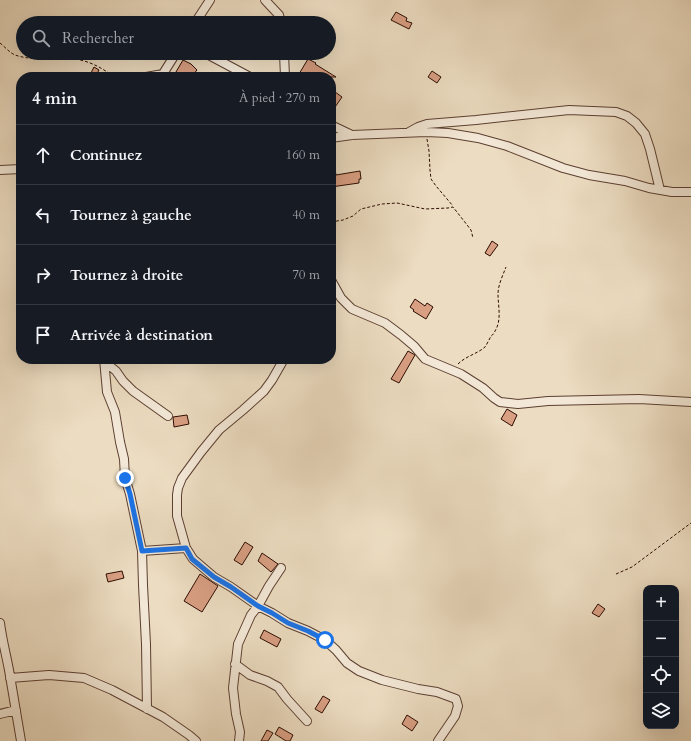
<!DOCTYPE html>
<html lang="fr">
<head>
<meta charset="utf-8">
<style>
	:root { --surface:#171b24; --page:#242831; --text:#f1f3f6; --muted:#9ea1a6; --line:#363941 }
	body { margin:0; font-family:Cardo,serif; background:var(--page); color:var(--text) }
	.controls { position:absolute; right:12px; bottom:12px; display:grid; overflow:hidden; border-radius:8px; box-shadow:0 4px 16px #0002 }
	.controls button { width:36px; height:36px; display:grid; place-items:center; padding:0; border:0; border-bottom:1px solid var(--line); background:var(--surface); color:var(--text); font:20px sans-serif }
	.stop { position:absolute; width:12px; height:12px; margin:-9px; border:3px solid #1a73e8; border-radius:50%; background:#fff }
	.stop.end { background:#1a73e8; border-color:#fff; box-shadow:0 1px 4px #0008 }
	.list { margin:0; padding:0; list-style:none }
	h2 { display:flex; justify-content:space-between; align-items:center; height:52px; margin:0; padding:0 16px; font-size:17px }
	h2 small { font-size:13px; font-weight:400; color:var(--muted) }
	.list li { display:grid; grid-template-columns:26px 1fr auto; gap:12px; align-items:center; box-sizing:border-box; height:60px; padding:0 16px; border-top:1px solid var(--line) }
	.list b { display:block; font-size:15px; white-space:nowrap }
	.list em { font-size:13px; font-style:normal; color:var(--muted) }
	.icon { flex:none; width:22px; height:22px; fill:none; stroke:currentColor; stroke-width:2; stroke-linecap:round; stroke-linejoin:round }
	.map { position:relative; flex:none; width:691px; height:741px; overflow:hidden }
	.search { position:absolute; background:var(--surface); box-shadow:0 4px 16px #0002; left:16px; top:16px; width:320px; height:44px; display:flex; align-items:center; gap:10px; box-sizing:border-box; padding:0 14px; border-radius:22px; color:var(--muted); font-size:15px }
	.panel { position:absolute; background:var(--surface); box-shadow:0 4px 16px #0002; left:16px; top:72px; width:320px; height:292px; border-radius:16px }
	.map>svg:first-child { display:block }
	.building { fill:#d99f83; stroke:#2c0b01 }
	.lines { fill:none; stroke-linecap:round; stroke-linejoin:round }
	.minor-casing { stroke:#5c3f31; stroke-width:10 }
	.path { stroke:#2c0b01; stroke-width:1; stroke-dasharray:3 2; stroke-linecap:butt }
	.minor { stroke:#f3e8d7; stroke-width:8 }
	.route { stroke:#1a73e8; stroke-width:5 }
</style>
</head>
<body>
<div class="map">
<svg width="691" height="741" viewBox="0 0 691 741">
	<rect width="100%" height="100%" fill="#ecdcc1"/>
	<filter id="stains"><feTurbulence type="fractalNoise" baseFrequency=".005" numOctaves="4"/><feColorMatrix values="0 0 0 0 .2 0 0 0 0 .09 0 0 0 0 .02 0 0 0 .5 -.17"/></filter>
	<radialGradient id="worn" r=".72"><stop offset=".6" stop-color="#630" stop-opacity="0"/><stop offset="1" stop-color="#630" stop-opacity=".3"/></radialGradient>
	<path class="building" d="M396,12l11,6 -1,3 6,2 -3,6 -18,-9z
		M308,59l8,4 -1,1 21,13h-19l-7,-4 -3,4h-3l-5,-3z
		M183,60l8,4 6,6 -6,7h-18z
		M94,67l5,3 -4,7h-6z
		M432,71l9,6 -4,6 -9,-6z
		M331,89l11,8 -11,16z
		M334,164l2,11 24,-4 1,8h-2v4l-28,4v-22z
		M492,241l6,4 -8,11 -5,-3z
		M415,299l10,7 2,-3 6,4 -7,12 -13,-8 1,-1 -4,-3z
		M408,351l7,4 -16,28 -8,-4z
		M507,409l10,6 -5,11 -11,-7z
		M187,415l2,9 -15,3 -1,-10z
		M245,542l8,5 -11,18 -8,-5z
		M262,553l16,11 -7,8 -13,-11z
		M122,571l2,7 -16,4 -2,-8z
		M200,574l18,12 -16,26 -18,-11z
		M598,604l7,5 -6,8 -7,-4z
		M264,630l17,9 -4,8 -17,-9z
		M323,696l7,4 -8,13 -7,-4z
		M407,715l11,7 -6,9 -10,-7z
		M279,727l14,8 -3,6h-4l-11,-7z
		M267,730l6,3 -5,8h-7z"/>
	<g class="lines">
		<g class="minor-casing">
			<path id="minor" d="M265,0l14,15 2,8
				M195,23l15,-23
				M205,53l45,24
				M284,53l1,24
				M146,77l17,-3
				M161,77l15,-24
				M331,125l21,10
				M409,132l9,-5 9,-3 49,-4 93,-10 47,2 11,4 9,7 9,11 5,15 10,41
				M331,138l21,-3 74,-3 22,1 30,5 29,8 56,22 26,7 36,6 24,7 23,4h19
				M0,170l21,-1
				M331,280l10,18 11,11 33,14 16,12 13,11 11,13 36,15 22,14 11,10 6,4 18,2 30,-3 91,-2 52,3
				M104,359l3,33 8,20 5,30 4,17 1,19 5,16 12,57 1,34 3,59 1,65
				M284,359l-12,21 -8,11 -21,19 -24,20 -18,22 -19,26 -4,10 -1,7v21l9,32 7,11 21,18 17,10 27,19 14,7 16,10 20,8 17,9 11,10 11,13 12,8 23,9 36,9 19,3 19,7 2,7 -3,10 -17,25
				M105,362l11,9 7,10 10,10 35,25
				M142,551l44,-3
				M0,623c2,16 6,31 9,47 4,23 8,47 12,71
				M235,664l15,11 17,6 11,6 9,12 20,22
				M10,678l39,-3 35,3 28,12 51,27 26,18 7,6
				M0,714l16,-4
				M239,741l1,-9 -4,-18 -3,-26 5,-44 13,-29 7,-9 11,-20 12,-18"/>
		</g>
		<path class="path" d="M0,43c5,4 10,10 15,12 23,8 47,-1 69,6 11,3 21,9 30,16
			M427,139l2,12 1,19 1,9 5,7 17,20
			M331,222l12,-2 10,-4 8,-7 21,-5 15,-1 28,6 23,-1 5,-1 18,23 2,8
			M458,364c8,-8 19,-10 27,-17 2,-3 4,-7 6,-11 1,0 4,-4 4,-5 7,-11 3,-25 3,-37 0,-9 5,-19 8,-27
			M616,574l16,-7 59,-44"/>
		<use href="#minor" class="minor"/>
	</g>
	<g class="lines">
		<path class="route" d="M125,478l5,16 12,57 44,-3 6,11 22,18 17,10 27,19 14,7 16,10 20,8 17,9"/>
	</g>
	<rect width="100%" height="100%" filter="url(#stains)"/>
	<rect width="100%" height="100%" fill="url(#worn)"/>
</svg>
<div class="controls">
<button>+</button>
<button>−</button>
<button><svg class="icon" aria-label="locate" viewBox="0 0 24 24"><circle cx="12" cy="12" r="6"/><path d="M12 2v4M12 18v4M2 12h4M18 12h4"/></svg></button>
<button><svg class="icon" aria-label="layers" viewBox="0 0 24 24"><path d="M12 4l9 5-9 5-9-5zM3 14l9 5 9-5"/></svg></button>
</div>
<div class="stop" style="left:325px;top:640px"></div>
<div class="stop end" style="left:125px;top:478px"></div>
<div class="search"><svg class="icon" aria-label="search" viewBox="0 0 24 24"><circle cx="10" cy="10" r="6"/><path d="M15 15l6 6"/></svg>Rechercher</div>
<section class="panel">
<h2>4 min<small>À pied · 270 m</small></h2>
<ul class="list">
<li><svg class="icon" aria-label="ahead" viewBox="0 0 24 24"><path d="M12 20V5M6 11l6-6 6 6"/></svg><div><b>Continuez</b></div><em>160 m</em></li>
<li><svg class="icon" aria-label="left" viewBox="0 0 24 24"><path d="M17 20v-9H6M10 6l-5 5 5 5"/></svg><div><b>Tournez à gauche</b></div><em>40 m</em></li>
<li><svg class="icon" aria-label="right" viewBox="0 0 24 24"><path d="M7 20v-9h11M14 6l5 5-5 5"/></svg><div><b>Tournez à droite</b></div><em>70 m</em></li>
<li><svg class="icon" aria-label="arrive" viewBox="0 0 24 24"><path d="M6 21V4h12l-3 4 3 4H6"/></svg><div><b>Arrivée à destination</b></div></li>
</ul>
</section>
</div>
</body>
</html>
